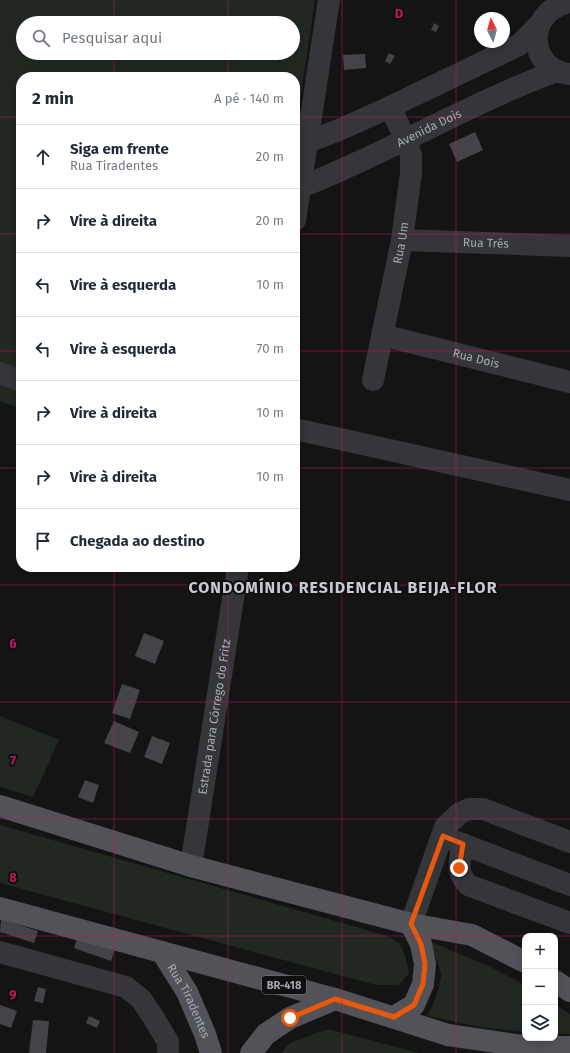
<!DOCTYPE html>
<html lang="pt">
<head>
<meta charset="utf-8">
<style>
	:root { --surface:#fff; --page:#f2f2f3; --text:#1f2937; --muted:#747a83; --line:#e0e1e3 }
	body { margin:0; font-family:"Fira Sans",sans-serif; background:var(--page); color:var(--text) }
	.controls { position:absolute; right:12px; bottom:12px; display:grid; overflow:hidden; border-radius:8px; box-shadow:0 2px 10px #0003 }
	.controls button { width:36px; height:36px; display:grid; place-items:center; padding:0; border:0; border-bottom:1px solid var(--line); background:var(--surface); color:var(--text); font:20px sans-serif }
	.compass { position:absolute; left:474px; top:12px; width:36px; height:36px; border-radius:50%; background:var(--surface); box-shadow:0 2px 10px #0003; rotate:354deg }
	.stop { position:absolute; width:12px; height:12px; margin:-9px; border:3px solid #ea580c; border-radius:50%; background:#fff }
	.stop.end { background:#ea580c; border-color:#fff; box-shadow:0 1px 4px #0008 }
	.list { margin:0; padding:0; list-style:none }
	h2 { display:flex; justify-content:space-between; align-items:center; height:52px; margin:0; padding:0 16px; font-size:17px }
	h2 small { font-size:13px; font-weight:400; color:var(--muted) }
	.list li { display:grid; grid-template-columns:26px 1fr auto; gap:12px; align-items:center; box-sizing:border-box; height:64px; padding:0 16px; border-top:1px solid var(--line) }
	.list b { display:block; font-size:15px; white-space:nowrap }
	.list p { margin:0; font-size:13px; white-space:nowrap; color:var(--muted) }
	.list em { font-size:13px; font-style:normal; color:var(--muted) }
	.icon { flex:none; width:22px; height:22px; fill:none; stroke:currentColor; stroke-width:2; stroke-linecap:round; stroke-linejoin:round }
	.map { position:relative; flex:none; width:570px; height:1053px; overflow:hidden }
	.search { position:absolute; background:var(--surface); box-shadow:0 2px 10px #0003; left:16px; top:16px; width:284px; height:44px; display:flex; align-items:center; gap:10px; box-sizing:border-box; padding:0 14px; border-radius:22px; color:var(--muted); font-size:15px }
	.panel { position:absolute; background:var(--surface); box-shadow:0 2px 10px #0003; left:16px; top:72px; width:284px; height:500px; border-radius:16px }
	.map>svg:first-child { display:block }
	.green { fill:#212822; fill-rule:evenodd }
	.building { fill:#434448 }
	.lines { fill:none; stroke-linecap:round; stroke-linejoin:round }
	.minor { stroke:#35363a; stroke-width:22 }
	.major { stroke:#525259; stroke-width:22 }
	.route { stroke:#ea580c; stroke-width:5 }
	.grid { fill:none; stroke:#c2185b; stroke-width:1; stroke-opacity:0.55 }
	.labels { text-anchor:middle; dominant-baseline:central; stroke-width:4; stroke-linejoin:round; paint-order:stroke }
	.shield { fill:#0f0f10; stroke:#797c83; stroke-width:1 }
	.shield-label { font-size:11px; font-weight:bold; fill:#a7aab4 }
	.street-label { font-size:12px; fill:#a7aab4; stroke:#0f0f10 }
	.district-label { font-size:16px; font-weight:bold; letter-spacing:1px; fill:#c8c9d1; stroke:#0f0f10 }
	.grid-label { font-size:13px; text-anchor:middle; font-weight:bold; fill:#c2185b; stroke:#0f0f10; stroke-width:4; stroke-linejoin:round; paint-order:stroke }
</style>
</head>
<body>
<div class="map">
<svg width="570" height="1053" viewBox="0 0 570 1053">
	<rect width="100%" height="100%" fill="#141415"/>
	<path class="green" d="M0,0h315l-20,135v-58h-274v332l-21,-8zM23,23h270v30h-270z
		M0,716l59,24 -26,57 -33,-10z
		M0,825l384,110 15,8 6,12 4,18 -10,12h-23l-376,-102z
		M429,941l59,25 37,19v47l-45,-5 -52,-11c4,-9 14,-33 13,-42 -2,-11 -8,-22 -12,-33z
		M555,1004l15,10v20h-15z
		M328,1029l91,24h-138l9,-10z"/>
	<path class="building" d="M434,23l5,3 -3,6 -5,-2z
		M389,53l6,3 -5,8 -5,-3z
		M365,54l1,14 -22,2 -1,-15z
		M475,132l8,18 -26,12 -8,-18z
		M144,633l20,8 -9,23 -20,-8z
		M122,684l18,6 -10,29 -18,-6z
		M114,721l25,11 -9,21 -26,-10z
		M152,736l18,7 -8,21 -18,-7z
		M85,780l14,5 -6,18 -15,-6z
		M1,919l37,12 -4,12 -34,-11z
		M78,936l37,13 -4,12 -37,-13z
		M38,987l8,2 -3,14 -9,-2z
		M0,1005l17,6 -6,17 -11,-4z
		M89,1016l11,5 -3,7 -11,-5z
		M33,1020l16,1 -3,32h-17z"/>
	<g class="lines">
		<g class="minor">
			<path d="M569,74c-41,-4 -45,-63 1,-72"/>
			<path d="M308,142l31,-12 51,-23 129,-62 20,-20"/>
			<path id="s1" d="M301,187c87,-34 168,-84 256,-116"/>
			<path d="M295,220l34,-220"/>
			<path id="s2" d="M402,240l168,6"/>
			<path id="s3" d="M382,335l188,47"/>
			<path d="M0,373l21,8"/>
			<path id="s4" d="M373,380l29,-140 9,-67v-18l-6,-17 -15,-31"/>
			<path d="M295,429l275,61"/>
			<path d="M449,839l121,46"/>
			<path d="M463,844c-3,18 -8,26 5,41l102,38"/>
			<path id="s5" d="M191,866l47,-299"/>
			<path d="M411,924l34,-97 15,-14 9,-4h14l87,33"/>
			<path d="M0,952l126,35 15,12 12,18 15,25v11"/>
		</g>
		<g class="major">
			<path d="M0,806l191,60 220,58 61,11 53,27"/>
			<path d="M0,908l335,91 113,36 82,12h40"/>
			<path id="s6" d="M162,952l25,40 18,42 6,19"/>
			<path d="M555,981l15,10"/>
			<path d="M394,1017l20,-12 9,-21 2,-20 -4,-20 -10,-20"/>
			<path d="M251,1053l15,-19 24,-16 45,-19"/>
		</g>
	</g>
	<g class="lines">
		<path class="route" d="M290,1018l45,-19 59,18 20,-12 9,-21 2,-20 -4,-20 -10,-20 32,-88 20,8 -4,24"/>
	</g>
	<path class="grid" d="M114,0v23M228,0v23M342,0v1053M456,0v1053M114,53v24M228,53v24M0,117h21M295,117h275M0,234h21M295,234h275M0,351h21M295,351h275M0,468h21M295,468h275M114,567v486M228,567v486M0,585h570M0,702h570M0,819h570M0,936h525M525,936h30M555,936h15"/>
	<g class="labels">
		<rect class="shield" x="262" y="976" width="44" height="18" rx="3"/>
		<g class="shield-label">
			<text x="284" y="985">BR-418</text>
		</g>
		<g class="street-label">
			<text stroke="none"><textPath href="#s1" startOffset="141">Avenida Dois</textPath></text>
			<text stroke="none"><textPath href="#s4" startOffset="140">Rua Um</textPath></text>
			<text stroke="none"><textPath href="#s2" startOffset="84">Rua Três</textPath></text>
			<text stroke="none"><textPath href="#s3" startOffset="97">Rua Dois</textPath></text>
			<text stroke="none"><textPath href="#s5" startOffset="151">Estrada para Córrego do Fritz</textPath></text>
			<text stroke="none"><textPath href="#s6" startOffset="56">Rua Tiradentes</textPath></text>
		</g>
		<g class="district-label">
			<text x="343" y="587">CONDOMÍNIO RESIDENCIAL BEIJA-FLOR</text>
		</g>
	</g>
	<g class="grid-label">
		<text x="399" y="18">D</text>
		<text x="13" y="648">6</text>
		<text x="13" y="765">7</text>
		<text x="13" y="882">8</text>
		<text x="13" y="999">9</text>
	</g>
</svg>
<div class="controls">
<button>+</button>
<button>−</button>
<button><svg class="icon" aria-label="layers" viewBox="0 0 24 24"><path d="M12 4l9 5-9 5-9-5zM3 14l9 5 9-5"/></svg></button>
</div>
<svg class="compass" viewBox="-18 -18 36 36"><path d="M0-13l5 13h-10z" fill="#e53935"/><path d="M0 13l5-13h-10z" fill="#747a83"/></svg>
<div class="stop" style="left:290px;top:1018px"></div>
<div class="stop end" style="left:459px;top:868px"></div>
<div class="search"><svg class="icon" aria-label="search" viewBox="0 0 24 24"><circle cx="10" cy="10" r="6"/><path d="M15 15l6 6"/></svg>Pesquisar aqui</div>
<section class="panel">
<h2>2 min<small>A pé · 140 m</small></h2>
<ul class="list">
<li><svg class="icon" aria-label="ahead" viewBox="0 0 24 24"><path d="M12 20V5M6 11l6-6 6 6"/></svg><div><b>Siga em frente</b><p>Rua Tiradentes</p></div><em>20 m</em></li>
<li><svg class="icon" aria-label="right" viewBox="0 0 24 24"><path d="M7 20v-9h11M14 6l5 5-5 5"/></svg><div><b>Vire à direita</b></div><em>20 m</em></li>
<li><svg class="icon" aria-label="left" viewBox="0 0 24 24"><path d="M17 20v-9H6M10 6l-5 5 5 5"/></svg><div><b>Vire à esquerda</b></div><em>10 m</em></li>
<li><svg class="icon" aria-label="left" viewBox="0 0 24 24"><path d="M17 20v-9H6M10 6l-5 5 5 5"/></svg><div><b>Vire à esquerda</b></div><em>70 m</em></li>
<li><svg class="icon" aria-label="right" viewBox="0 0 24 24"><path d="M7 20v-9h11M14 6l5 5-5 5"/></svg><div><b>Vire à direita</b></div><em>10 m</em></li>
<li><svg class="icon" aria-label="right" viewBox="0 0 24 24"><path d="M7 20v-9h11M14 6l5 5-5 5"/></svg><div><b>Vire à direita</b></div><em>10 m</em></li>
<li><svg class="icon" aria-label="arrive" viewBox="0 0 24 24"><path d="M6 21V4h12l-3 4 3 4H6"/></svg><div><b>Chegada ao destino</b></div></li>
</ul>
</section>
</div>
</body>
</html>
